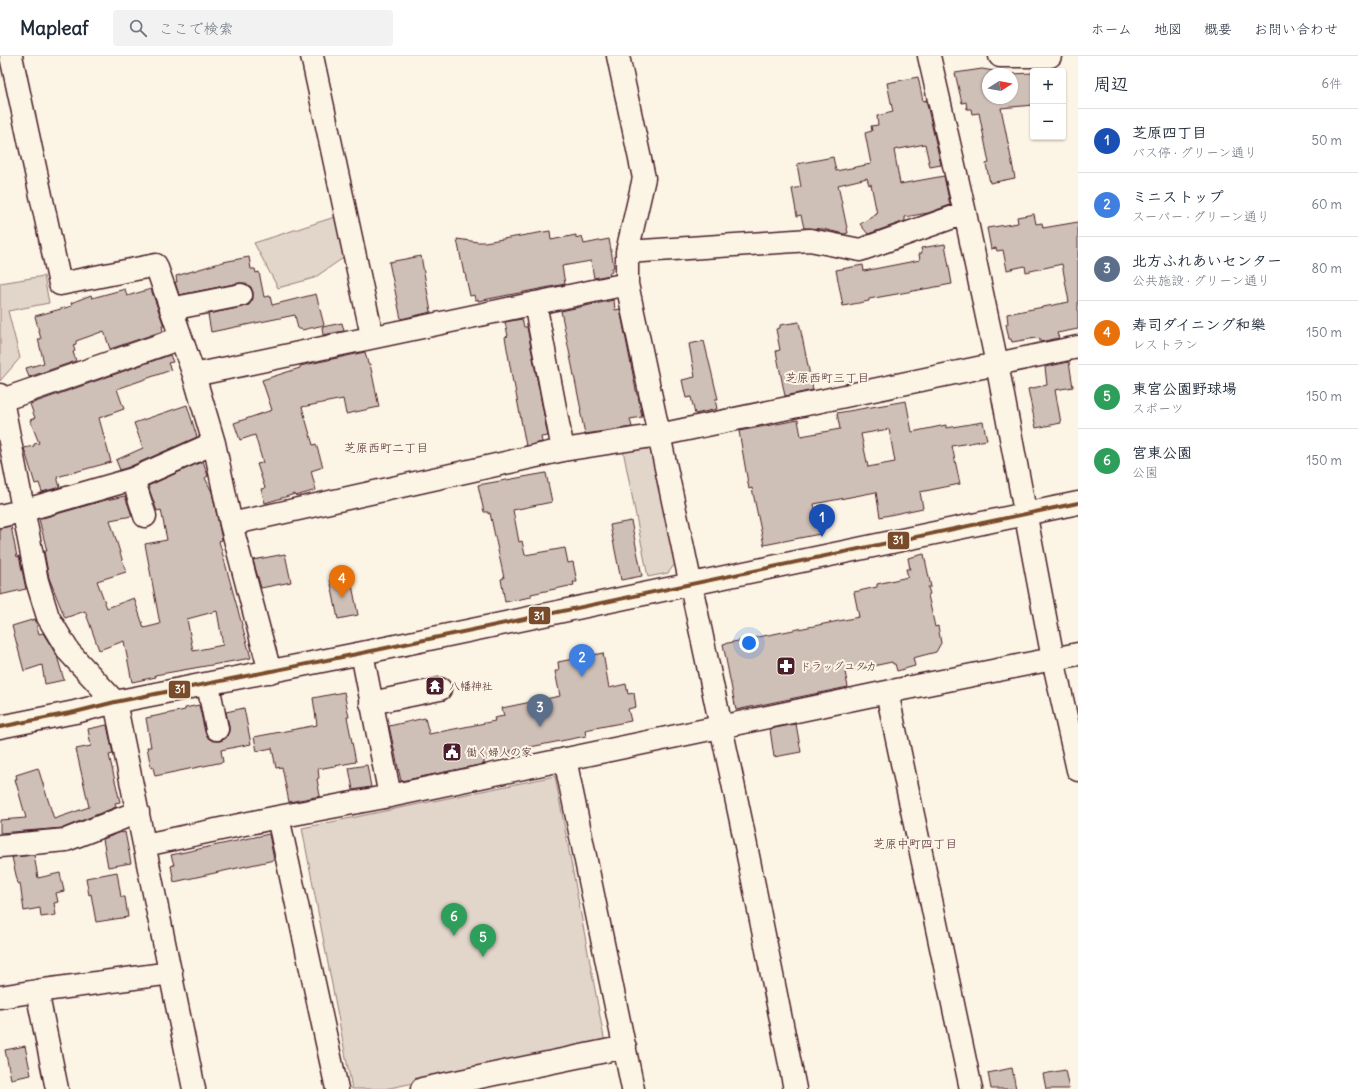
<!DOCTYPE html>
<html lang="ja">
<head>
<meta charset="utf-8">
<style>
	:root { --surface:#fff; --page:#f2f2f3; --text:#1f2937; --muted:#747a83; --line:#e0e1e3; --accent:#4a1f2b }
	body { margin:0; font-family:Delius,"Klee One",sans-serif; background:var(--page); color:var(--text) }
	.controls { position:absolute; right:12px; top:12px; display:grid; overflow:hidden; border-radius:4px; box-shadow:0 1px 3px #0004 }
	.controls button { width:36px; height:36px; display:grid; place-items:center; padding:0; border:0; border-bottom:1px solid var(--line); background:var(--surface); color:var(--text); font:20px sans-serif }
	.compass { position:absolute; left:982px; top:12px; width:36px; height:36px; border-radius:50%; background:var(--surface); box-shadow:0 1px 3px #0004; rotate:79deg }
	.you { position:absolute; left:749px; top:587px; width:14px; height:14px; margin:-10px; border:3px solid #fff; border-radius:50%; background:#1a73e8; box-shadow:0 0 0 6px #1a73e833 }
	.badge { display:grid; place-items:center; width:26px; height:26px; border-radius:50%; background:var(--accent); color:#fff; font-size:13px; font-weight:700 }
	.pin { position:absolute; translate:-50% -33px; filter:drop-shadow(0 1px 2px #0008) }
	.pin::after { content:''; position:absolute; top:21px; width:14px; height:12px; background:inherit; clip-path:polygon(0 0,100% 0,50% 100%) }
	.list { margin:0; padding:0; list-style:none }
	h2 { display:flex; justify-content:space-between; align-items:center; height:52px; margin:0; padding:0 16px; font-size:17px }
	h2 small { font-size:13px; font-weight:400; color:var(--muted) }
	.list li { display:grid; grid-template-columns:26px 1fr auto; gap:12px; align-items:center; box-sizing:border-box; height:64px; padding:0 16px; border-top:1px solid var(--line) }
	.list b { display:block; font-size:15px; white-space:nowrap }
	.list p { margin:0; font-size:13px; white-space:nowrap; color:var(--muted) }
	.list em { font-size:13px; font-style:normal; color:var(--muted) }
	.icon { flex:none; width:22px; height:22px; fill:none; stroke:currentColor; stroke-width:2; stroke-linecap:round; stroke-linejoin:round }
	.map { position:relative; flex:none; width:1078px; height:1033px; overflow:hidden }
	header { display:flex; align-items:center; gap:24px; box-sizing:border-box; height:56px; padding:0 20px; background:var(--surface); border-bottom:1px solid var(--line) }
	header strong { font-size:19px }
	nav { display:flex; gap:22px; margin-inline-start:auto; font-size:14px }
	.search { width:280px; height:36px; background:var(--page); display:flex; align-items:center; gap:10px; box-sizing:border-box; padding:0 14px; border-radius:4px; color:var(--muted); font-size:15px }
	main { display:flex }
	aside { flex:1; background:var(--surface) }
	.map>svg:first-child { display:block }
	.green { fill:#e2d5ca; stroke:#967a7a }
	.building { fill:#cfc0b7; stroke:#4a1f2b; fill-rule:evenodd }
	.lines { fill:none; stroke-linecap:round; stroke-linejoin:round }
	.minor-casing { stroke:#4a1f2b; stroke-width:25 }
	.minor { stroke:#fcf5e5; stroke-width:22 }
	.bus-1-casing { stroke:#fcf5e5; stroke-width:7 }
	.bus-1 { stroke:#7a4b2a; stroke-width:4 }
	.labels { text-anchor:middle; dominant-baseline:central; stroke-width:4; stroke-linejoin:round; paint-order:stroke }
	.poi-label { font-size:11px; fill:#4a1f2b; stroke:#fcf5e5; text-anchor:start }
	.neighbourhood-label { font-size:12px; fill:#4a1f2b; stroke:#fcf5e5 }
	.line-badge { stroke:#fcf5e5; stroke-width:1.5 }
	.badge-label { font-size:11px; text-anchor:middle; font-weight:bold; fill:#fff }
</style>
</head>
<body>
<header>
<strong>Mapleaf</strong>
<div class="search"><svg class="icon" aria-label="search" viewBox="0 0 24 24"><circle cx="10" cy="10" r="6"/><path d="M15 15l6 6"/></svg>ここで検索</div>
<nav><a>ホーム</a><a>地図</a><a>概要</a><a>お問い合わせ</a></nav>
</header>
<main>
<div class="map">
<svg width="1078" height="1033" viewBox="0 0 1078 1033">
	<rect width="100%" height="100%" fill="#fcf5e5"/>
	<filter id="ink" filterUnits="userSpaceOnUse"><feTurbulence type="fractalNoise" baseFrequency=".025" numOctaves="2"/><feDisplacementMap in="SourceGraphic" scale="8" xChannelSelector="R" yChannelSelector="G"/><feConvolveMatrix kernelMatrix="1 2 1 2 8 2 1 2 1" color-interpolation-filters="sRGB"/></filter>
	<g filter="url(#ink)">
		<path class="green" d="M341,159l8,39 -35,24 -36,10 -24,-45z
			M44,220l5,27 -41,8 12,47 -20,23v-98z
			M644,391l8,4 23,113 -7,9 -20,4 -25,-127z
			M555,720l50,267 -220,46h-33l-50,-261z"/>
		<path class="building" d="M982,13l12,2v3h-6v24h24v-24l20,-1 1,10v22l-32,3 14,70 -25,5 -4,-19 3,-1 -10,-50 -7,1 -1,-5h-4l-1,-7 -4,1 -7,-30z
			M918,21l5,24 3,-1 15,65 -11,2 -5,-23 -31,6 6,34 44,-8 6,29 -22,8 -23,4v4l-37,13 -8,-10 17,-10 -6,-30 -2,1 -2,-7 -29,7 10,48 -4,1 -21,-5 -19,-1 -3,-13 -4,1 -5,-27 9,-2 -4,-23 36,-7 3,14 35,-7 -6,-31 7,-2 -1,-5 7,-1 -1,-9 16,-4 -6,-29z
			M1034,158l2,10 6,-1 1,5 35,-6v107l-21,4 2,5 -19,4v-4l-3,1 -1,-1 -24,4 -1,-3h-2l-3,-15h2l-1,-10 62,-12 -7,-38 -36,8 -1,-6 -18,4 -4,-20 -6,1 -1,-3 -5,1 -4,-21 31,-5 -1,-6z
			M550,175l1,9 25,-5v3l6,-2 2,8 25,-5 5,28 -2,1v4l-3,1 1,2 -16,3 -3,-17 -29,5 3,18 -87,17v-2l-3,1 -1,-5 -4,1 -5,-23 -1,1 -7,-35 21,3h7z
			M945,188l7,40 -83,15v2l-26,5 -7,-36 27,-5 1,6 56,-11 -1,-6 3,-1 -1,-5z
			M421,200l10,56 -30,7 -12,-57z
			M249,201l2,12h4l1,4 3,-1 5,25 6,-1 2,9 44,-11 8,31 -22,5 -1,-1h-3l-3,-14 -84,17 -3,-18 35,-7 6,-2 4,-6v-7l-2,-5 -6,-4h-6l-60,12 -4,-13h2l-1,-6 47,-14z
			M125,233l2,7 24,-7 13,37h-2l1,5 -53,18 -6,-18 -28,10v3l-3,1 2,6 -2,1 3,9 -47,16 -3,-9 18,-5 -6,-24h3l-6,-23 37,-10 -1,-3 20,-8 1,3z
			M614,244l1,10 5,-1 17,86h1l4,22 -12,2 2,8 -47,7 -5,-24h1l-20,-99z
			M522,263l2,8h3l21,109 -7,1 1,5 -16,4 -12,-63h-1l-8,-46 3,-1 -3,-14z
			M799,266l14,68 -28,6 -9,-45 4,-1 -4,-21 4,-1v-3z
			M342,267l2,8 -21,4 -1,-8z
			M704,285l14,58h-3l2,10 -22,5 -4,-17 -5,1 -4,-18 13,-3 -6,-33z
			M365,296l3,12h2l9,43 -33,7 -3,-15 -41,8 11,38 3,-1 7,23 -12,4 5,19 -20,6 -1,-2 -30,9 -4,-14 4,-1 -8,-24 6,-1 -8,-28 -15,5 -6,-17 38,-13 -10,-30 38,-12v-2z
			M170,299l3,7 -5,1 3,7 -54,19 7,20 -25,9 12,44 -54,15 3,10 -18,5 -3,-9 -4,1 -11,-36 10,-2v-2l5,-1 -9,-23 5,-2 -5,-14z
			M1069,306l4,25 -18,3 6,33 -25,5 -8,-39 19,-4 -2,-18z
			M906,345l6,31 34,-7v3l37,-6 4,18 -35,6 8,38 -40,8 3,16 -43,9 -4,-25 -62,12 6,30 -56,11 -12,-57 -3,1 -10,-58 59,-11 3,16 39,-7 -3,-16zM889,373l6,33 -27,5 -7,-33z
			M187,349l10,32 -68,30 -9,3 -4,-10 27,-12 -9,-25z
			M203,405l5,15 -3,2 7,14 10,48 -3,1 32,117 -96,17 1,2 -24,5 -8,-41 -25,9 -14,-39 -20,7 -16,-40 -5,-27h3l-8,-32 67,-19 19,-4 7,20 -22,4 16,52 -29,9 10,27 27,-10 10,30 16,-4 -15,-80 22,-4 -6,-30 -4,1 -9,-25zM217,555l6,34 -30,6 -6,-32z
			M546,417l6,29 -39,8 6,32 3,-1 3,14 40,-7 3,15 5,-1 4,20h-4l1,3 -43,9v3l-26,5 -4,-23 3,-1 -14,-65 -2,1v-2h-4l-6,-27z
			M631,465l11,55 -21,4 -11,-55z
			M11,470l6,31 2,-1 7,33 -26,6v-67z
			M285,498l6,28 -30,6 -8,-28z
			M924,498l7,33h-3l2,7 -2,1 7,32 3,-1 3,17 -5,9 -23,6 2,8 -18,5 -2,-7h-2l-1,-2 -47,10 3,15 -112,23 -13,-66 136,-27 -5,-25 23,-5v-3l31,-7 -2,-8h4l-2,-11z
			M350,519l8,40 -20,4 -8,-40z
			M35,563l4,15 4,-1 14,23 7,24 -19,4 -3,-19 -18,6 -12,-45z
			M603,597l6,35 17,-4 2,10 6,-1 2,14 -8,2 3,12 -46,9 1,6 -76,15 1,3 -27,6v4l-83,17 -12,-55 36,-8 4,16 66,-13 -1,-3 10,-2 -2,-8 58,-12 -5,-25h4l-1,-9z
			M344,636l5,25h-2l9,45 -38,7 1,9 -2,1 3,17 -31,6 -7,-35 -6,1 -4,-20 -15,3 -3,-14 63,-12 -4,-27z
			M199,649l6,27 3,6 5,3h7l6,-3 3,-5v-7l-3,-14 18,-4 7,36 -30,6 2,12 -68,14 -2,-9 -2,1 -4,-21h4l-5,-29 39,-8v-2z
			M796,668l5,28 -27,5 -4,-28z
			M107,669l6,29 -4,1 11,47 -5,1 1,4 -53,21 -63,5v-13l26,-2 -11,-39h2l-1,-4 22,-7 16,51 35,-12 -13,-58 15,-3 -3,-17z
			M367,709l4,22 -18,3 -4,-22z
			M122,776v1l3,-1 6,31 -23,4 -5,-28z
			M269,778l5,26 -100,22 -3,-16 3,-1 -3,-10z
			M34,799l4,23 22,-5 4,18 -8,2 2,9 -4,1 2,12 -15,2 -1,-9 -16,3 -4,-28 -2,1 -6,-27z
			M117,816l4,25h4l3,20 -32,5 -5,-28 -2,1 -3,-17z
			M25,990l6,29 -20,4 -6,-29z
			M1012,1012l4,21h-25l-3,-16z
			M1065,1014l4,19h-23l-3,-15z"/>
		<g class="lines">
			<g class="minor-casing">
				<path id="minor" d="M11,0l49,228 96,-19 38,110 20,68 17,81 39,148
					M312,0l59,275
					M618,0l26,122 -17,74v32l114,537 54,268
					M929,0l36,157 32,151 56,295 25,111
					M1000,0h50
					M627,196l183,-12 50,10 105,-37
					M535,247l28,147
					M171,253l70,-14
					M194,319l433,-91
					M0,339l2,5 35,181 11,36 21,35 46,50 79,387
					M2,344l179,-62
					M133,423l12,37
					M0,460l22,-5 111,-32 81,-36
					M231,468l332,-74 96,-15 419,-88
					M362,597l28,143
					M208,629l9,44
					M887,636l84,397
					M371,647l69,-14
					M0,671l75,-15 40,-10 247,-49 716,-150
					M565,703l68,330
					M278,761l59,272
					M145,789l133,-28 112,-21 497,-104 191,-38
					M0,790l66,-6 72,-28
					M37,935l20,98
					M0,941l37,-6 134,-18
					M422,1033l203,-42"/>
			</g>
			<use href="#minor" class="minor"/>
			<g class="bus-1-casing">
				<path id="bus-1" d="M0,671l75,-15 40,-10 247,-49 716,-150"/>
			</g>
			<use href="#bus-1" class="bus-1"/>
		</g>
	</g>
	<defs>
		<g id="pharmacy-square" transform="scale(1)"><rect x="-9" y="-9" width="18" height="18" rx="4" fill="#4a1f2b" stroke="#fcf5e5"/><path d="M-2-6h4v4h4v4h-4v4h-4v-4h-4v-4h4Z" fill="#fff"/></g>
		<g id="temple-square" transform="scale(1)"><rect x="-9" y="-9" width="18" height="18" rx="4" fill="#4a1f2b" stroke="#fcf5e5"/><path d="M0-6L5-2H3V0L6.5 2.5H4V6H1.5V3h-3V6H-4V2.5H-6.5L-3 0V-2H-5Z" fill="#fff"/></g>
		<g id="civic-square" transform="scale(1)"><rect x="-9" y="-9" width="18" height="18" rx="4" fill="#4a1f2b" stroke="#fcf5e5"/><path d="M-.6-6.5H3V-4.5H.6V-3L4-1V1h2V6H-6V1h2V-1L-.6-3ZM-1.2 2.5V6h2.4V2.5Z" fill="#fff"/></g>
	</defs>
	<g fill-rule="evenodd">
		<use href="#pharmacy-square" x="786" y="610"/>
		<use href="#temple-square" x="435" y="630"/>
		<use href="#civic-square" x="452" y="696"/>
	</g>
	<g class="labels">
		<g class="poi-label">
			<text x="800" y="610">ドラッグユタカ</text>
			<text x="449" y="630">八幡神社</text>
			<text x="466" y="696">働く婦人の家</text>
		</g>
		<g class="neighbourhood-label">
			<text x="827" y="321">芝原西町三丁目</text>
			<text x="386" y="391">芝原西町二丁目</text>
			<text x="915" y="787">芝原中町四丁目</text>
		</g>
	</g>
	<g class="line-badge">
		<rect x="887" y="475" width="23" height="19" rx="4" fill="#7a4b2a"/>
		<rect x="528" y="550" width="23" height="19" rx="4" fill="#7a4b2a"/>
		<rect x="168" y="624" width="23" height="19" rx="4" fill="#7a4b2a"/>
	</g>
	<g class="badge-label">
		<text x="898" y="488">31</text>
		<text x="539" y="564">31</text>
		<text x="180" y="637">31</text>
	</g>
</svg>
<div class="controls">
<button>+</button>
<button>−</button>
</div>
<svg class="compass" viewBox="-18 -18 36 36"><path d="M0-13l5 13h-10z" fill="#e53935"/><path d="M0 13l5-13h-10z" fill="#747a83"/></svg>
<div class="you"></div>
<div class="pin badge" style="left:822px;top:481px;background:#1a4fb4">1</div>
<div class="pin badge" style="left:582px;top:621px;background:#3f7fe0">2</div>
<div class="pin badge" style="left:540px;top:671px;background:#5c6f8a">3</div>
<div class="pin badge" style="left:342px;top:542px;background:#e8710a">4</div>
<div class="pin badge" style="left:483px;top:901px;background:#2e9e5b">5</div>
<div class="pin badge" style="left:454px;top:880px;background:#2e9e5b">6</div>
</div>
<aside>
<h2>周辺<small>6件</small></h2>
<ul class="list">
<li><span class="badge" style="background:#1a4fb4">1</span><div><b>芝原四丁目</b><p>バス停 · グリーン通り</p></div><em>50 m</em></li>
<li><span class="badge" style="background:#3f7fe0">2</span><div><b>ミニストップ</b><p>スーパー · グリーン通り</p></div><em>60 m</em></li>
<li><span class="badge" style="background:#5c6f8a">3</span><div><b>北方ふれあいセンター</b><p>公共施設 · グリーン通り</p></div><em>80 m</em></li>
<li><span class="badge" style="background:#e8710a">4</span><div><b>寿司ダイニング和樂</b><p>レストラン</p></div><em>150 m</em></li>
<li><span class="badge" style="background:#2e9e5b">5</span><div><b>東宮公園野球場</b><p>スポーツ</p></div><em>150 m</em></li>
<li><span class="badge" style="background:#2e9e5b">6</span><div><b>宮東公園</b><p>公園</p></div><em>150 m</em></li>
</ul>
</aside>
</main>
</body>
</html>
